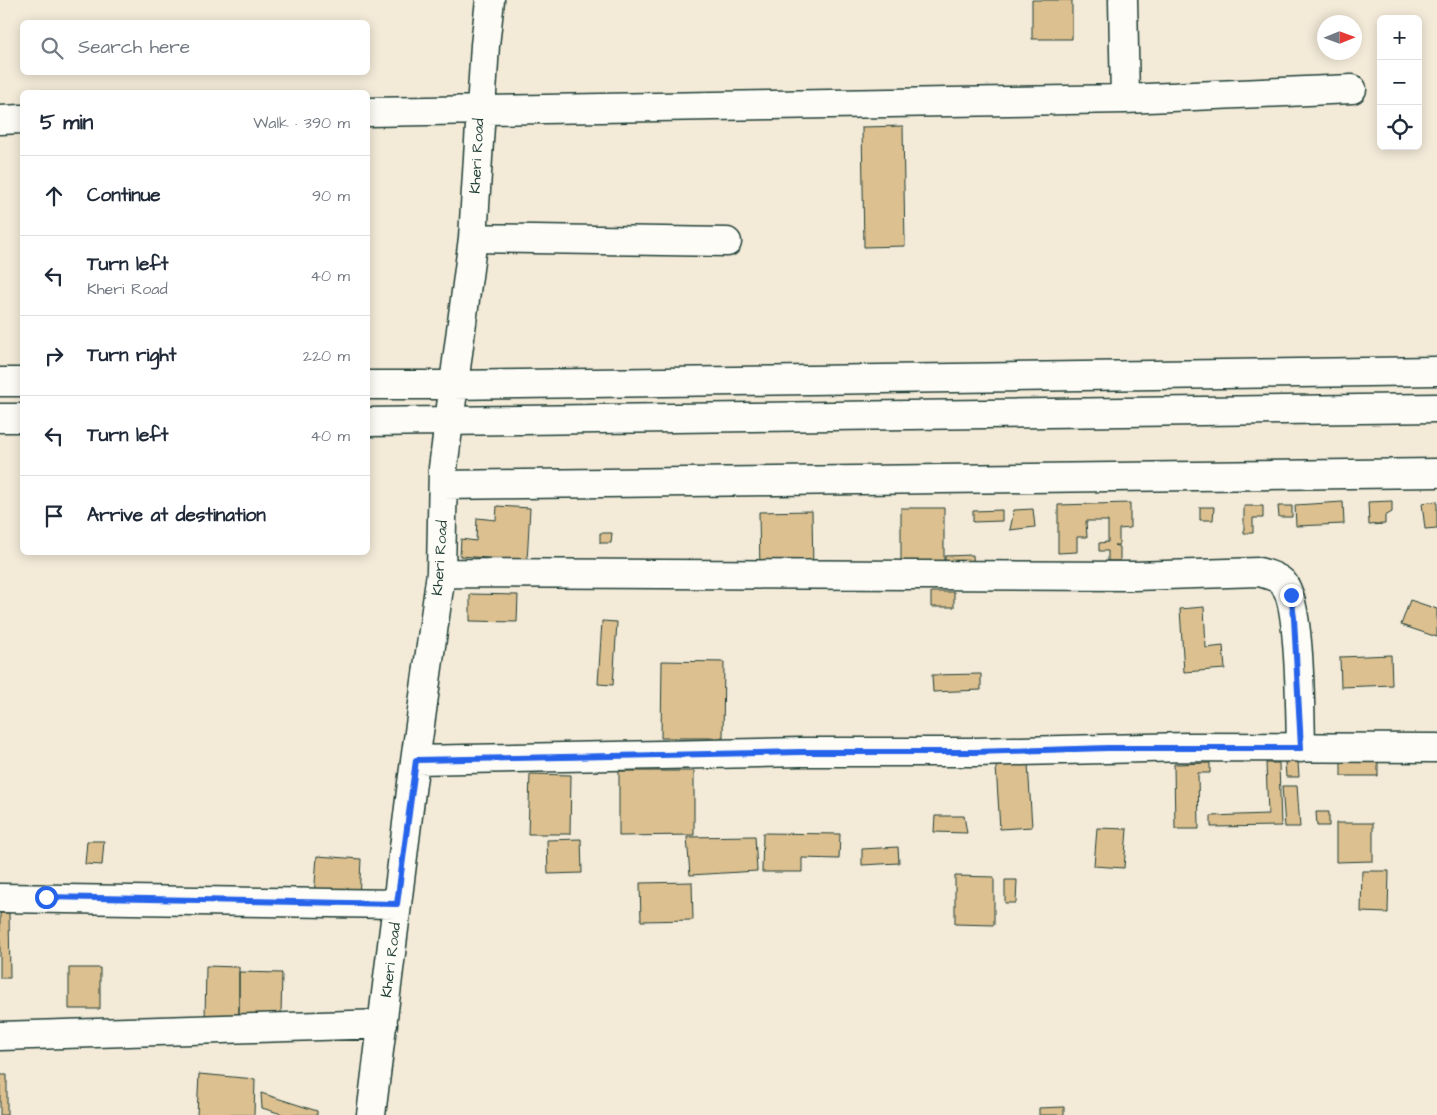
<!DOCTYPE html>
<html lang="en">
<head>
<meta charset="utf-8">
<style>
	:root { --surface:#fff; --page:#f2f2f3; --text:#1f2937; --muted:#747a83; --line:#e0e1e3 }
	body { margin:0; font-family:"Architects Daughter",sans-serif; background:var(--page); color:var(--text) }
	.controls { position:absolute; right:15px; top:15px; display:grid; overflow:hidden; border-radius:8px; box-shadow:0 2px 12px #0003 }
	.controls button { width:45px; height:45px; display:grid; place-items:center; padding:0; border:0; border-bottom:1px solid var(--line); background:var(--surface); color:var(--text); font:25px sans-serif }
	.compass { position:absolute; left:1317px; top:15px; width:45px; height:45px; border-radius:50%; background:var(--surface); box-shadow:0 2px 12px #0003; rotate:89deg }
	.stop { position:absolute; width:15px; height:15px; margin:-11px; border:4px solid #2563eb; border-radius:50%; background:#fff }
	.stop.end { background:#2563eb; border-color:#fff; box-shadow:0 1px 5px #0008 }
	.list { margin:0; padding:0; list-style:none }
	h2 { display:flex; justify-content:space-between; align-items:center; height:65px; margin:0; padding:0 20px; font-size:21px }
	h2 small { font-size:16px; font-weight:400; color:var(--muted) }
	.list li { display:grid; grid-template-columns:32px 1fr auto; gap:15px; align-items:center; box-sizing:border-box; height:80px; padding:0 20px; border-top:1px solid var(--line) }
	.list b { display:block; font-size:19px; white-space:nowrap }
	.list p { margin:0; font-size:16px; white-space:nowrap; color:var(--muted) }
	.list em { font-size:16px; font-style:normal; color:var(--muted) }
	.icon { flex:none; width:28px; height:28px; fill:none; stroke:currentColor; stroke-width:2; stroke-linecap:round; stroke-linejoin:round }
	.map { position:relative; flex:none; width:1437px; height:1115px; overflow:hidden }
	.search { position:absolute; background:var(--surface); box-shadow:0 2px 12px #0003; left:20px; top:20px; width:350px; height:55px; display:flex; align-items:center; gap:12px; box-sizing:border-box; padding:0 18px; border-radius:8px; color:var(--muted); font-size:19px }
	.panel { position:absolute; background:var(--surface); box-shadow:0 2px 12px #0003; left:20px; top:90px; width:350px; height:465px; border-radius:8px }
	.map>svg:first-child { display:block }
	.building { fill:#dcc090; stroke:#1f3d34 }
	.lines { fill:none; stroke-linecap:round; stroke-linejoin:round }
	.minor-casing { stroke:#1f3d34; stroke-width:31 }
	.minor { stroke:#fdfcf7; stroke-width:28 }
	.route { stroke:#2563eb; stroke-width:6 }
	.labels { text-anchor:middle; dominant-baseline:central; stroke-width:4.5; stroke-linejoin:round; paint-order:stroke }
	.street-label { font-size:15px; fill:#1f3d34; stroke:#fdfcf7 }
</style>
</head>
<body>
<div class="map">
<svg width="1437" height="1115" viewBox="0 0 1437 1115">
	<rect width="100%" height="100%" fill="#f3ead8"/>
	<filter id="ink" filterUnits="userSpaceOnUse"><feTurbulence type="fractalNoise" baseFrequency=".02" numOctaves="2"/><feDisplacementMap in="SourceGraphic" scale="10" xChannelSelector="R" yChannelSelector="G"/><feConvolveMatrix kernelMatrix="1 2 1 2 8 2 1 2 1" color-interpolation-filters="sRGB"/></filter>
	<g filter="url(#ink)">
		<path class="building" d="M1032,0h40v39h-40z
			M903,126l2,120 -41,1 -2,-120z
			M1392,501v11l-7,4v8l-16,1 -1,-23z
			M1437,501v27l-12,1 -3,-26z
			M1343,502l1,22 -48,2 -1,-21z
			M1130,503v25l-11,1v16h-5l6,2v14h-12v-10h-9v-8l9,-1v-21h-22l1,16h-10v15l-19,1v-48z
			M497,506l33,2 -3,53 -67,-5 1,-17 15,2 1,-23 19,2z
			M1244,506h19v12h-10v15h-9z
			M1278,506h14v11h-13z
			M1200,507h14l-1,13h-13z
			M901,508h43v63h-43z
			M1033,509l2,18 -25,3 4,-20z
			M1002,510v11l-29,1v-11z
			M812,511l1,62 -53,1 -1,-62z
			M600,533h12l-1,10h-11z
			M973,555l1,17h-29v-16z
			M931,592h23v15h-23z
			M470,594l48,1 -1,27 -47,-1z
			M1410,600l27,9v28l-36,-12z
			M1204,607l2,41 17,-2 2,23 -41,3 -4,-63z
			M602,621l15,1 -4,63 -15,-1z
			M1391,655l1,30 -51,2 -1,-30z
			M662,661l62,1 -1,76h-62z
			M981,674v16l-48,2 -1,-17z
			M1378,760v16h-37v-15z
			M1298,762l1,15h-13l-1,-14z
			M1210,763v10h-12l1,56h-24l-1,-65z
			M1266,763h13l2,63 -70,1v-11l57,-2z
			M1028,764l4,63 -32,2 -4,-63z
			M619,771h75v64l-75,1z
			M530,774l41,1 -1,59h-42z
			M1282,786h15l3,41h-15z
			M1316,812h13v14h-12z
			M935,816h29l3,17 -33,-1z
			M1336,823h37v38l-37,1z
			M1097,828l30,1 -3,39 -30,-2z
			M763,833l77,1 -1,25 -37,-1v14h-40z
			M755,836l2,35 -67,4 -3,-38z
			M581,839l1,34 -34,1 -1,-34z
			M87,841h17l-2,24 -17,-1z
			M898,847l1,16 -37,2v-16z
			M317,856l44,3 -2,40 -45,-2z
			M1362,871h27l-1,42 -27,-1z
			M955,876l39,1v48l-39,-1z
			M1005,880h12l-1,23h-11z
			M692,882l1,38 -52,1 -1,-38z
			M0,913h9l1,65h-10z
			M206,966l33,1v48l-34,6z
			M69,968h31v41h-31z
			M239,972l43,1 -1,42h-42z
			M199,1074l56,5 -1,36h-57z
			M0,1075h7v40h-7z
			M261,1093l56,18v4h-32l-23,-7z
			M1064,1107v8h-25v-7z"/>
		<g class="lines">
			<g class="minor-casing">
				<path id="minor" d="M1123,0l2,99
					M368,112l757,-13 227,-10
					M0,120l22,-1
					M473,238l254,4
					M0,382h22
					M368,385h85l984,-14
					M0,418h22
					M368,422l1069,-14
					M443,485l994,-12
					M441,573l693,3 125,-4c8,2 19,5 24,11 18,19 17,133 18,165
					M416,760l385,-8h174l213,-5 249,1
					M0,898l397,6
					M0,1036l383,-12
					M371,1115l41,-332 29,-210 2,-105 30,-230 12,-193 5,-45"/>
			</g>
			<use href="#minor" class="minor"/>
		</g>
	</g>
	<g class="lines" filter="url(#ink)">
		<path class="route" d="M46,897l351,7 19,-144 385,-8h173l134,-4h193l-7,-130 -3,-23"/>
	</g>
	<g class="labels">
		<g class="street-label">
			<text transform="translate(477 156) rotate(-87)">Kheri Road</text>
			<text transform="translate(440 558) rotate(-86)">Kheri Road</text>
			<text transform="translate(391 960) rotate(-83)">Kheri Road</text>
		</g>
	</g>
</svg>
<div class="controls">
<button>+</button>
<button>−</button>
<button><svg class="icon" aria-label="locate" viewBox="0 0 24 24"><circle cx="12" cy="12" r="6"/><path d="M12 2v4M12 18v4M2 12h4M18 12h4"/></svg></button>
</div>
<svg class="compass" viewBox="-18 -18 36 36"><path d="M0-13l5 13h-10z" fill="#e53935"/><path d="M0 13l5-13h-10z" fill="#747a83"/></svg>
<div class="stop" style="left:46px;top:897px"></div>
<div class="stop end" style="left:1291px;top:595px"></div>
<div class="search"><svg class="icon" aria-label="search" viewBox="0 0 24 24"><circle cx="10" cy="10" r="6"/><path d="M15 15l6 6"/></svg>Search here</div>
<section class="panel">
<h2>5 min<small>Walk · 390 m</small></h2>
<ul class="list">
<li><svg class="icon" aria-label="ahead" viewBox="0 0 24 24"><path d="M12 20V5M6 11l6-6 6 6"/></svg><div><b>Continue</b></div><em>90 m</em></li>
<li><svg class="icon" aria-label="left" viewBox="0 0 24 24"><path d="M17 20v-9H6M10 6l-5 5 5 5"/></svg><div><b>Turn left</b><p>Kheri Road</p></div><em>40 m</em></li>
<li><svg class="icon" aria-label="right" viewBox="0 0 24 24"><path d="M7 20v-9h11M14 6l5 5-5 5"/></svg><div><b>Turn right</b></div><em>220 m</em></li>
<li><svg class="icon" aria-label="left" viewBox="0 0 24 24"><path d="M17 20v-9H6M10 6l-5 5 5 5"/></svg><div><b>Turn left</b></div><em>40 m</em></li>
<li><svg class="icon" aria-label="arrive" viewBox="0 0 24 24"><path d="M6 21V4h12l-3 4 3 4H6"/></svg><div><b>Arrive at destination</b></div></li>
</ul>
</section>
</div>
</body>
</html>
